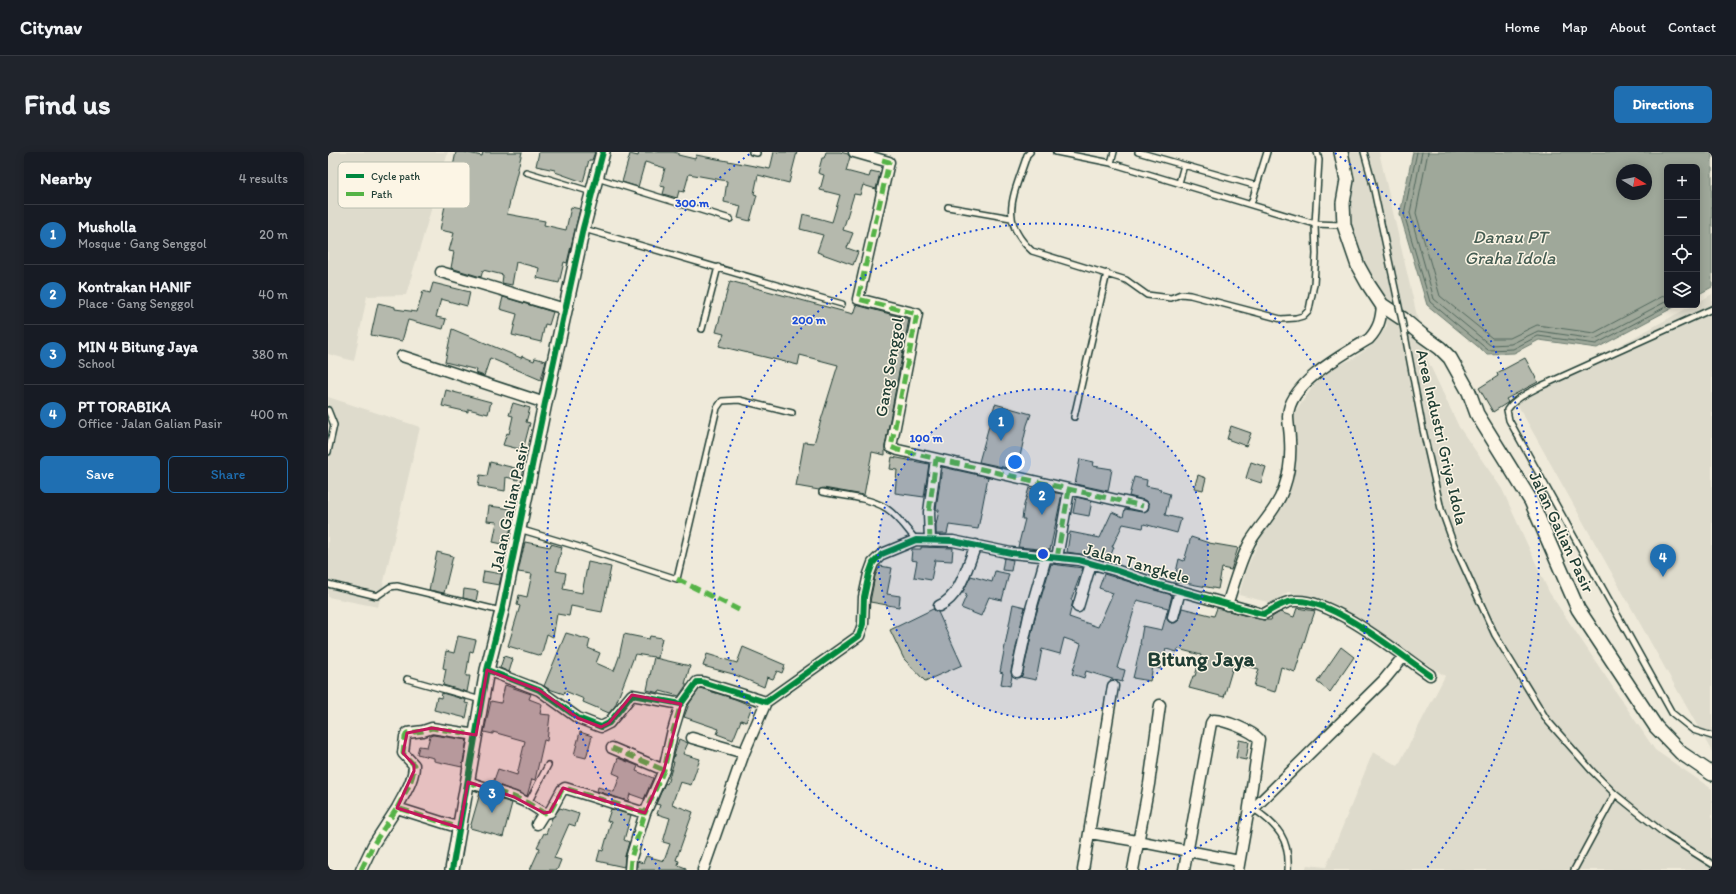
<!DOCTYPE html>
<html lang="en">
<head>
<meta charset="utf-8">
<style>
	:root { --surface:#171b24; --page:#20242c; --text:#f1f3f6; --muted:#9ea1a6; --line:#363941; --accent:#1f6fb2 }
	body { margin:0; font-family:Itim,sans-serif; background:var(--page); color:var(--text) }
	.controls { position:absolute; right:12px; top:12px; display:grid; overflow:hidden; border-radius:6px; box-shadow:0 2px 10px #0003 }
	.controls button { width:36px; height:36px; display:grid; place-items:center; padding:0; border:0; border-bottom:1px solid var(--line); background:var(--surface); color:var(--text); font:20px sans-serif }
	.compass { position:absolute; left:1288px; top:12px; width:36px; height:36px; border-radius:50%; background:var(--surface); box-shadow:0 2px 10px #0003; rotate:100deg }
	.you { position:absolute; left:687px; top:310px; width:14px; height:14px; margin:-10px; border:3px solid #fff; border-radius:50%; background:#1a73e8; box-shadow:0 0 0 6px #1a73e833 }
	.badge { display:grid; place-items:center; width:26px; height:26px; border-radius:50%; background:var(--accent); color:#fff; font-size:13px; font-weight:700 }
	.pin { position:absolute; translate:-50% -33px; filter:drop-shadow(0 1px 2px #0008) }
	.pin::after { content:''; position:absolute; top:21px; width:14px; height:12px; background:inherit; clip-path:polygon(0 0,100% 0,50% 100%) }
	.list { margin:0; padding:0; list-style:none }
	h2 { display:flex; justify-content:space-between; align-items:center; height:52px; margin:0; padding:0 16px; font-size:17px }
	h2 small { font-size:13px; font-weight:400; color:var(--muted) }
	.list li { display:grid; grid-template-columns:26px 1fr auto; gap:12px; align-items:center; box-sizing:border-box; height:60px; padding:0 16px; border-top:1px solid var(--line) }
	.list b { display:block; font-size:15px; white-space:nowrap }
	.list p { margin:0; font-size:13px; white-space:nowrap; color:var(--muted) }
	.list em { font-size:13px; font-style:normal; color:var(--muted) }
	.actions { display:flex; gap:8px; padding:12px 16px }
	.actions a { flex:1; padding:9px 0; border:1px solid var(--accent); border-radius:6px; text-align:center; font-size:14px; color:var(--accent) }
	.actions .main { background:var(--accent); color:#fff }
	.icon { flex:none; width:22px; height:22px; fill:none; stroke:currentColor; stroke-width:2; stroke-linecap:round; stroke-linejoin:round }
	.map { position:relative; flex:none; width:1384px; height:718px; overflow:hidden; border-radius:6px }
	header { display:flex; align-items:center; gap:24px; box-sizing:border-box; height:56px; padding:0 20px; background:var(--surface); border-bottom:1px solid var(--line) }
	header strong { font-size:19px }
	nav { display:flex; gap:22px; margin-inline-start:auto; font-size:14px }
	.intro { display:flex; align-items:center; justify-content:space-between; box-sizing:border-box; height:96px; padding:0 24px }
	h1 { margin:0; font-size:28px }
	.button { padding:10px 18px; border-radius:6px; background:var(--accent); color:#fff; font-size:14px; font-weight:700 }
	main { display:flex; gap:24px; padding:0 24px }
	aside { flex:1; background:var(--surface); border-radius:6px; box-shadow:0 2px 10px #0003 }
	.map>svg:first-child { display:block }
	.built { fill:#dedbcc }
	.water { fill:#9fa89a; stroke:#6c7d71; fill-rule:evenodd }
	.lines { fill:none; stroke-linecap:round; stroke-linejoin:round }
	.shore { stroke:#52685d; stroke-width:1 }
	.building { fill:#b5b9ad; stroke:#1f3d34 }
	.service-casing { stroke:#1f3d34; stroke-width:8 }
	.minor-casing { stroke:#1f3d34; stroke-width:13 }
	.tertiary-casing { stroke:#1f3d34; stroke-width:16 }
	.service { stroke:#fcf5e5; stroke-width:5 }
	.minor { stroke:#fcf5e5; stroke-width:10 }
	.tertiary { stroke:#fcf5e5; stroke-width:13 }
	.service-bridge-casing { stroke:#1f3d34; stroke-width:8; stroke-linecap:butt }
	.service-bridge { stroke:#fcf5e5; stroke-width:5 }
	.quiet { stroke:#55b346; stroke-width:5; stroke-dasharray:10 5; stroke-linecap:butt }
	.cycleway-casing { stroke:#fcf5e5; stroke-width:8 }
	.cycleway { stroke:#00873e; stroke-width:6 }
	.marked { fill:#c2185b; fill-opacity:0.2; stroke:#c2185b; stroke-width:3; stroke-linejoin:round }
	.ring { fill:none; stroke:#1d4ed8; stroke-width:2; stroke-dasharray:2 4 }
	.labels { text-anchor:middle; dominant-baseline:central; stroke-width:3; stroke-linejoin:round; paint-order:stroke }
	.street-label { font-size:17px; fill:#1f3d34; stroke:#fcf5e5 }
	.water-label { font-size:18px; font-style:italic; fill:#455d53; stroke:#fcf5e5 }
	.district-label { font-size:21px; font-weight:bold; fill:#1f3d34; stroke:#fcf5e5 }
	.key { fill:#fcf5e5; stroke:#babeb0; stroke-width:1 }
	.key-label { font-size:11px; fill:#1f3d34 }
	.centre { fill:#1d4ed8; stroke:#fcf5e5; stroke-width:2 }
	.ring-label { font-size:12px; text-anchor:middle; font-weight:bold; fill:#1d4ed8; stroke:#fcf5e5; stroke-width:3; stroke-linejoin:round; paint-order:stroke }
</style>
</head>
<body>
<header>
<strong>Citynav</strong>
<nav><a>Home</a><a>Map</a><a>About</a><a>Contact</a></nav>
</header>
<div class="intro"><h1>Find us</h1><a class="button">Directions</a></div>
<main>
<aside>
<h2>Nearby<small>4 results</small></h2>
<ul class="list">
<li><span class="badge">1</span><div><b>Musholla</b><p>Mosque · Gang Senggol</p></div><em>20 m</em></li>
<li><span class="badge">2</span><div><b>Kontrakan HANIF</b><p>Place · Gang Senggol</p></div><em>40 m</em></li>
<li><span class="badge">3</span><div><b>MIN 4 Bitung Jaya</b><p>School</p></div><em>380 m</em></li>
<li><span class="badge">4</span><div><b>PT TORABIKA</b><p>Office · Jalan Galian Pasir</p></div><em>400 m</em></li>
</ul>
<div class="actions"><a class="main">Save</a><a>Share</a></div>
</aside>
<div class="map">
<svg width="1384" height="718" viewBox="0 0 1384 718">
	<rect width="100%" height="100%" fill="#efeada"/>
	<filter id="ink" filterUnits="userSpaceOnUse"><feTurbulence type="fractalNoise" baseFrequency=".025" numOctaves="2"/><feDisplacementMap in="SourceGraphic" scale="8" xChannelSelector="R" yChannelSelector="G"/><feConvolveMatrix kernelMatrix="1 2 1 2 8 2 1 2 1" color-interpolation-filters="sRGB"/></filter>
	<g filter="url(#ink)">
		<path class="built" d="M0,0h120l-42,143 -39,1 -13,65 -26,-7z
			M1018,0h33l48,207 32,68 43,62 47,103 106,158 57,39v81h-407l2,-5 19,2 47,-115 25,14 47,-90 -106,-70 -16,-7 -35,-7 -16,11 -33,-8 7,-25 17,-37 20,-26 9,-32 -1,-57 23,-33 19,-18 20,-8 22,-16 12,-17 -6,-34 -15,-24 -10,-25 -6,-19v-31l4,-10z
			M1384,142v458l-196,-350 177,-97h4v-2z
			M0,245l92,30 -42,180 -50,-10z"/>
		<path class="water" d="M1085,0h299v135l-15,8v-128h-30v138h11l-81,43 -58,-8 -25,13 -27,1 -60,-49 -27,-91zM1294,18h24v24h-24z"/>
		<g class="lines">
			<path class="shore" d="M1089,0l-13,62 26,88 58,48 25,-1 25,-13 58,8 73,-39
				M1094,0l-12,61 24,86 56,46 21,-1 27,-13 57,8 72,-38
				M1100,0l-12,61 24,83 52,42h18l27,-13 57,8 73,-39"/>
		</g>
		<path class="building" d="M128,0h8l18,4 1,-4h39l-15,62 38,7 -1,4 22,5 5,-23 9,2 -13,54 -3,-1 -5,21 -22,-5 2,-10 -23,-6 -4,23 -10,-2 1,-8 -20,-5 -2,7 -30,-9 3,-16 -5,-1 5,-18 -14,-3z
			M211,0h56l-3,8h-3l-6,22 -28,-10v-2l-19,-4z
			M311,0h34l5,1v2l17,4 1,-4 74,14 4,-17h23l-8,31 -31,-8 -4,19 3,1 -7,26 -12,-3 3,-12 -17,-4 3,-21 -38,-7 -5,18 -5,-1 -2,7 -14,-4 2,-7 -5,-1 5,-18 -20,-6 -7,25 -16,-5 8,-28 8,2z
			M498,0h14l8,2 2,3 -4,14 23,6 2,-6 9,2 -4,16 -13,-4 -3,10 -6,-1 -11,36 10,3 -6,15 11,4 -5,13 -36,-13 6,-17 -23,-6 3,-15 29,8 8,-27 -20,-5 4,-15 -6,-2 4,-15h2z
			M402,129l123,33 3,-9 53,14 -24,127v9l-13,-3 -8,43 -41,-7 -4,2 -23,-4 8,-44 10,1 24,-78 -38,-10 -2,10 -79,-19 5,-12 -8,-2z
			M105,131l37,9 -3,14 -26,-7 -5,18 10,2 -3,10 -35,-9 -6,21 -31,-6 7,-32 17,4v2l22,3 6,-21 7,2z
			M175,145l50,15 -4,13 -4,-1 -4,18 -29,-7 5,-21 -17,-5z
			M124,177l69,29 1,-2 12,5 1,-3 11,3 -5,19 -51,-22 -6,18 -8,-3 1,-3 -32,-8z
			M1197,206l13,24 -32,17 2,3 -1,1 -14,9 -14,-24 19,-12 -1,-3z
			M118,238l45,12 -3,12 -20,-5v3l-26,-6z
			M185,251l17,5 -4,14 4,1 -7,27 -20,-5 4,-12 2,1 4,-18 -4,-1z
			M667,252l36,10 -4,11 -10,45 -38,-8z
			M903,274l20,7 -5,13 -19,-7z
			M564,305l37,7 -5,33 -29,-4 2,-23 -7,-1z
			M752,307l14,3 -1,4 19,3 -4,22 -33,-7z
			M162,310l29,7 -1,11 -12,-3 -1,14 -27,-5 2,-11 7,1z
			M923,310l15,5 -5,16 -15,-5z
			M614,315l46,10 -10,52 -29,-4 -2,9h-11v-9l3,-15h-3z
			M870,323l8,3 -3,12 -9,-2z
			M806,325l13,3 -1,6 15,3 -1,2 10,3 -5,21 16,4 -4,14 -33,-9 -1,4 -20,-4 -11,23h2l-5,13 -22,-9 -1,4 -19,-3 3,-20 30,6 12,-26 11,5 2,-8 17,3 6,-2 1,-6 -2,-3 -18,-5z
			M701,336l33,6 -12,56 -32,-3 7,-28h-3l2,-14z
			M748,345l16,4 -3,15 -16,-3z
			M161,354l23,3 -3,18h2l-4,18 -14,-3 4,-20 -10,-1z
			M863,385l18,6 29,5 -7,22 -9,-2 -4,21 -44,-8 5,-22 5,2z
			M197,390l25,5 1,-3 11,3 -6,24 10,2 -3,16 19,4 6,-31 23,5 -9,45 -31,-6 -2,10 -12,-2 -4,23 -6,-3 -6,22 -33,-10 12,-40 -3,-1 2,-10 8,2 5,-23 -14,-2z
			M593,395l32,1 -1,13 -17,-1 -4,20 -17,-3 3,-16 -6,-1 1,-11h9z
			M109,400l16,4 -9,37 -15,-3z
			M676,406l9,2 -2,11 -9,-1z
			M723,412l32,4 -12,32 2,1 -4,16 29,10 15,-34 -14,-5 5,-14 68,21 -5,21 1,5 4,2 6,-2 4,-13 32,8 3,-8 46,12h8l1,-3 8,-5 14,5 3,-9 18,3 -4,12h-1l-15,49 -14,-5 -6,25 -21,-6 5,-17 -25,-6 -10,34 -35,-9 4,-12h2l6,-21 -23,-6 -1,3 -11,-3 -6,20 -7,-2 -3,14 -17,-3 8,-34h-1l3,-18 19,4 6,-22 -31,-8 -20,68 8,2 -3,12 -36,-11 -2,7 -12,-4 9,-30 -17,-6 -4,16 -18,-5 -6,31 -15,-3 2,-4 12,-55z
			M552,414l12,2 -5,26 13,2 -1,11 -29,-5 5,-26z
			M156,419l18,3 -3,11 -17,-3z
			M667,419l14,3 -7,26 -13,-3 -8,19 -20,-8 6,-14 -5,-1 9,-17 21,6z
			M136,437l14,2 -2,10 -13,-3z
			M685,452l12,3 -14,64 1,5 -2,10 -9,-2 2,-11 -3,-1z
			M605,457l5,3 24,53 -37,16 -21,-22 -14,-29z
			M238,481l24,7 -2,8 12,5 -4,10 18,8 5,-14 5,-23 25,5 1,-3 12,2 -4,20h-3l35,8 -5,18h2l-8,12 -19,-5 -1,2 -12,-3 7,-33 -19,-3 -20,52 -6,7 -26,-11 1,-3 -19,-8 -1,3 -15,-5 -5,-3z
			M130,484l18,4 -3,12 -3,-1 -4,25h4l-3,16 -24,-7 3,-16 -3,-1 3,-17 8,2z
			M415,495l42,18 -3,8 -5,-2 -4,8 -6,-2 -3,10 -31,-13 -30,-8 4,-12 30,9z
			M1013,495l13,10 -24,35 -13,-10z
			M176,504l9,3 -4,13 -9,-4z
			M177,533l26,9 -2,5 13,5 -2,10 10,1 -3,26 -3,-1 -9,40 -3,-1 -5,17 -34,-13 5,-14 19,6 8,-34 -32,-9v2l-9,-2 7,-31 10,2z
			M372,536l35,11 17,7 -6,16 -5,-2 -8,20 -16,-6 2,-5 -35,-12 5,-13z
			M114,541l24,7 -1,3 4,1 -3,14 -32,-8 3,-13 4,1z
			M252,580l12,4 -6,22 -12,-3z
			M105,583l34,5 -5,27 -28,-6v-3l-17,-4 2,-8 8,1 3,-11z
			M351,587l9,4 -5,11 17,5 -9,26 -11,-3 -8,22 21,8 -17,48 3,1 -1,4 8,3v2h-49v-9l6,2 3,-7 18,5 6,-17 -7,-2 7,-24 -13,-4 3,-9 -4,-1 9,-21 2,1 7,-22h-2z
			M911,588l10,2 -3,18 -10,-2z
			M290,606l20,8 -2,5 17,7 -9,21 -14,-5 -2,7 -31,-10 1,-4 16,5 6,-16 -7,-3z
			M152,641l32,10 -9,34 -33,-9z
			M232,656l19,6 -4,12 -6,-2 -15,34 7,2 -4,10h-27l10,-22 -3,-1 7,-14 2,1 6,-16z
			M283,657l20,6 -7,25 5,2 -4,14 -1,11 -27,-6 3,-11 3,1 8,-29 -4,-1z"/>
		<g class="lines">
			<g class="service-casing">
				<path id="service" d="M424,0l5,1
					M702,0l-3,3c-12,38 -30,65 5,96l94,29 21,15 24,3 10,-4 9,1 91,24 15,-1 7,-2 6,-6 5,-26 2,-30 -1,-30 4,-64 -2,-8
					M728,0l55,11 204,61 28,1
					M810,0l119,34
					M1036,0l8,29
					M783,11l3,-11
					M198,20l66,20
					M269,26l133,41
					M851,31l5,-18
					M923,52l16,-52
					M620,55l63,11
					M256,77l258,75
					M1384,157l-171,77c-13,7 -26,12 -34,24l2,10 163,293 21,17 19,6
					M374,177l16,-62
					M1076,178l19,100 18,79 13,36 41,90 52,85 45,51 23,23 51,41 46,29
					M0,258l6,15 -6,27
					M746,265l33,-144
					M494,340c20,4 46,5 64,16 12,8 21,21 30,32
					M191,377l57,17 101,33 40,-171 5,-7 17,-1 53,13
					M0,432l49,12 13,-9 7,-1 104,25
					M79,527l74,21
					M200,651l20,-38
					M926,657c24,17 36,30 34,61
					M1246,718l41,-76"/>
			</g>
			<g class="minor-casing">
				<path id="minor" d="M526,0l35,10 -31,137 59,15 -26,133 7,3 245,56
					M113,120l124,37
					M74,204l143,47
					M602,389l-1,-29 7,-53
					M729,406l12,-68
					M899,453c7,-21 13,-44 23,-63 11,-18 27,-33 34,-54 5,-14 7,-32 6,-48 0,-8 -2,-16 -2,-24 1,-33 56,-62 81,-77 10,-11 12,-20 13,-34
					M611,454c22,-10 28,-40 37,-61
					M750,455l13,-44
					M845,465l7,-26
					M159,518l52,20 39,28 23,9 8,-4 23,-28 49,9 16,-22h5l64,20 93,-66 4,-12 1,-27 5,-23 4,-11 9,-9 34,-14 37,1 58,12 68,7 36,10 44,15 100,28 5,1c9,-5 21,-13 31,-13 37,-3 104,53 135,74
					M689,520l12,-56 17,-59
					M364,586l52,15
					M284,596l52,22
					M140,630l46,15 14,6 16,10 6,-1 12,-22 3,-2 80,25 19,-43 8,-36 9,-30
					M69,656c7,-14 17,-27 17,-43l-11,-12 2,-16 2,-4 16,-2 9,-3 44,7
					M209,672l7,-11
					M762,681l47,8 102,20
					M33,718l12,-25 24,-37 63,20
					M302,718l1,-12 14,-45
					M375,718l41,-117 22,-51
					M755,718l30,-184
					M805,718l16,-86 11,-79
					M856,718l27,-147 2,-3c11,-1 39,11 46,19l-11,75
					M910,718l10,-56 136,-134 19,-23"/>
			</g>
			<g class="tertiary-casing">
				<path id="tertiary" d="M1013,0l6,28 -4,23 1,22 14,41 10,18 14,21 21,14 19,16 18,13 10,10 19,34 8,22 54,87 47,108 78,118 25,26 31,21
					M124,718l35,-200 15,-59 43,-208 38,-175 20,-76"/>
			</g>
			<use href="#service" class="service"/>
			<use href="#minor" class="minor"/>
			<use href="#tertiary" class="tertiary"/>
			<g class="service-bridge-casing">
				<path id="service-bridge" d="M1044,29l32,149"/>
			</g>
			<use href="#service-bridge" class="service-bridge"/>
			<path class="quiet" d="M554,8l7,2 -31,137 59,15 -26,133 7,3 245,56
				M602,389l-1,-29 7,-53
				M729,406l12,-68
				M349,427l62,31
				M284,596l52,22
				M140,630l46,15 14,6 16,10 6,-1 12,-22 3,-2 80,25 19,-43 8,-36 9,-30
				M69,656c7,-14 17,-27 17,-43l-11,-12 2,-16 2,-4 16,-2 9,-3 44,7
				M33,718l12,-25 24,-37 63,20
				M302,718l1,-12 14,-45"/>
			<g class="cycleway-casing">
				<path id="cycleway" d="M159,518l52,20 39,28 23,9 8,-4 23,-28 49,9 16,-22h5l64,20 93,-66 4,-12 1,-27 5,-23 4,-11 9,-9 34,-14 37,1 58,12 68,7 36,10 44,15 100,28 5,1c9,-5 21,-13 31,-13 37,-3 104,53 135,74
					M124,718l35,-200 15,-59 43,-208 38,-175 20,-76"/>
			</g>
			<use href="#cycleway" class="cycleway"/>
		</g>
	</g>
	<path class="marked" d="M159,518l52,20 39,28 23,9 8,-4 23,-28 49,9 -17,66 -19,43 -82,-25 -13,24 -6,1 -30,-16 -46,-15 -8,46 -63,-20 17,-37v-6l-11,-12 4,-20 25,-5 44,7z"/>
	<circle cx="715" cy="402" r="165" fill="#1d4ed8" fill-opacity=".12"/>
	<g class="ring">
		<circle cx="715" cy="402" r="165"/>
		<path d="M615 718A331 331 0 1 1 815 718"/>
		<path d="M332 717A496 496 0 0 1 423 1M1007 1A496 496 0 0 1 1098 717"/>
	</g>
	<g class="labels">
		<g class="street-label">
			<text transform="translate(561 215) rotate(-80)">Gang Senggol</text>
			<text transform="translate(1114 285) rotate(77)">Area Industri Griya Idola</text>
			<text transform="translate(181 355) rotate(-78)">Jalan Galian Pasir</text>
			<text transform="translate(1234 380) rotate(65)">Jalan Galian Pasir</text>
			<text transform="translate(809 411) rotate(16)">Jalan Tangkele</text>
		</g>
		<g class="water-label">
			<text x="1182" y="85">Danau PT<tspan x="1182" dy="21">Graha Idola</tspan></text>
		</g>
		<g class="district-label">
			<text x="873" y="506">Bitung Jaya</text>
		</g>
	</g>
	<rect x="10" y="10" width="132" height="46" rx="6" class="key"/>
	<rect x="18" y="22" width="18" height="4" fill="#00873e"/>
	<rect x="18" y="40" width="18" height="4" fill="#55b346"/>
	<g class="key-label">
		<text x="43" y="28">Cycle path</text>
		<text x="43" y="46">Path</text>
	</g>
	<circle cx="715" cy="402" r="6" class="centre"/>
	<g class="ring-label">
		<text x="364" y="55">300 m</text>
		<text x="481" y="172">200 m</text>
		<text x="598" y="290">100 m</text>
	</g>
</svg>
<div class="controls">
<button>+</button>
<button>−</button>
<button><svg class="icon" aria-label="locate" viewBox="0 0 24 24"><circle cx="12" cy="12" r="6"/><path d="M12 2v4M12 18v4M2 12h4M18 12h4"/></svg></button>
<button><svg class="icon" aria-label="layers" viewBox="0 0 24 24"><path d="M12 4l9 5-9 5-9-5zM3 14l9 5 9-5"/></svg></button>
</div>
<svg class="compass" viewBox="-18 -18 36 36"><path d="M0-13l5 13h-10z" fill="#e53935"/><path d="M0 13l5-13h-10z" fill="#9ea1a6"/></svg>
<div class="you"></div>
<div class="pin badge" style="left:673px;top:289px">1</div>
<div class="pin badge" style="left:714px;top:363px">2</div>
<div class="pin badge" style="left:164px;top:661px">3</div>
<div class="pin badge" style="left:1335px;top:425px">4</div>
</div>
</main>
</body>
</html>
